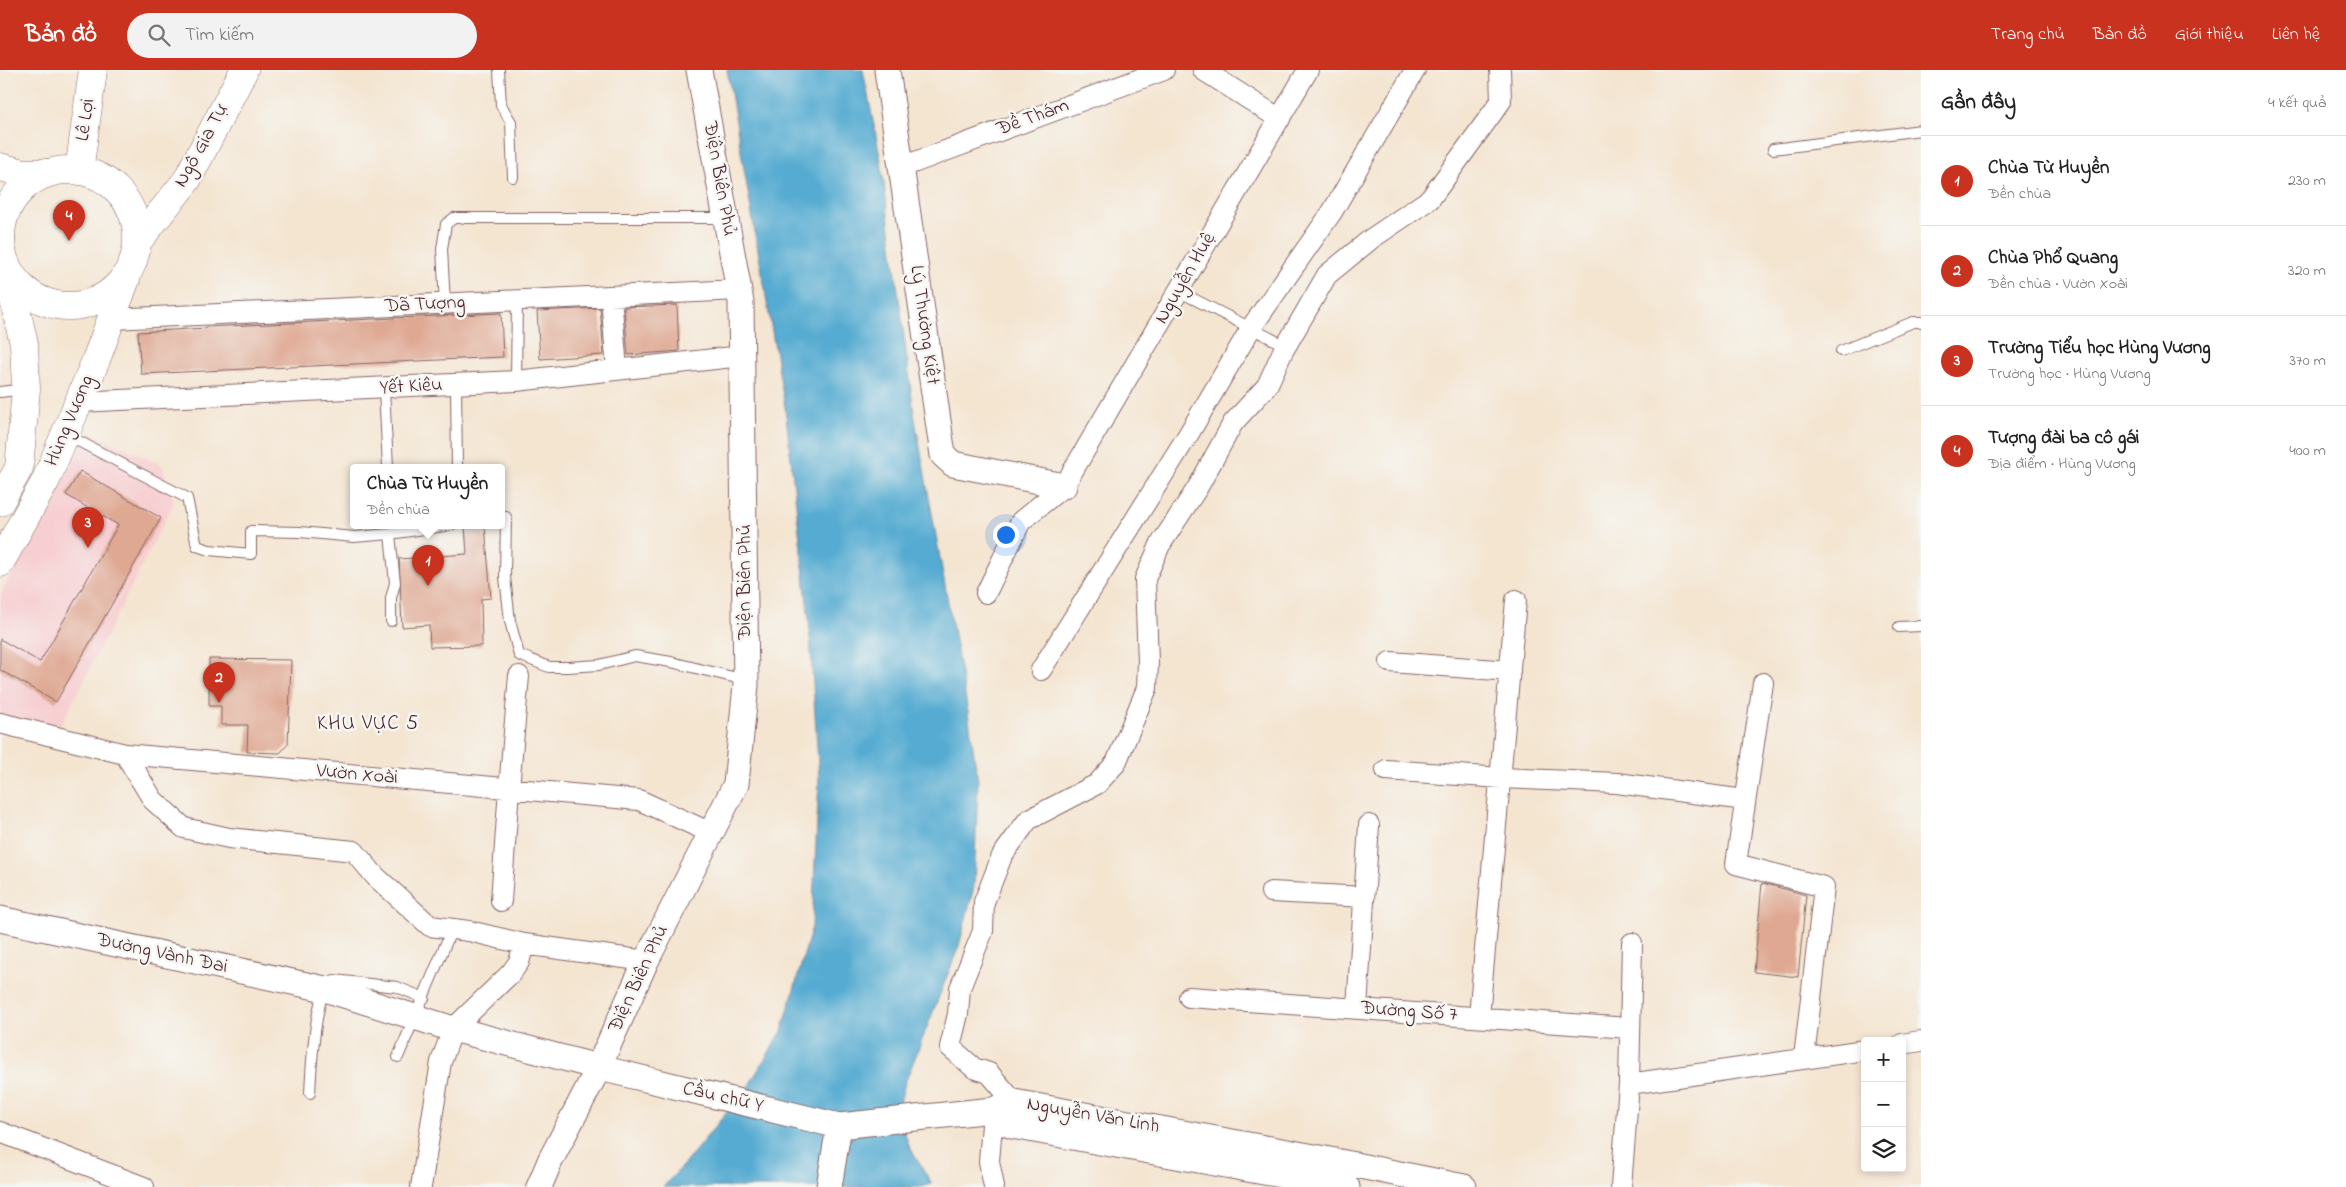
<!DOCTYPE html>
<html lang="vi">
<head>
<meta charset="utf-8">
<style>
	:root { --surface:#fff; --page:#f2f2f2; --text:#222; --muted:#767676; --line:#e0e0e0; --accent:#c8321e }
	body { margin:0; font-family:"Indie Flower",sans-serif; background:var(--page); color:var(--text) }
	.controls { position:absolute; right:15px; bottom:15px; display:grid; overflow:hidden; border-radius:5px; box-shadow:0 2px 8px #0003 }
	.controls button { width:45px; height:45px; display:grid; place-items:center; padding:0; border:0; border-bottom:1px solid var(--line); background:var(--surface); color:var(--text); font:25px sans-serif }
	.you { position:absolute; left:1005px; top:464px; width:18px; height:18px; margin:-12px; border:4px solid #fff; border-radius:50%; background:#1a73e8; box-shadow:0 0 0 8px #1a73e833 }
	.badge { display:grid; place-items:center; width:32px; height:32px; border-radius:50%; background:var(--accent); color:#fff; font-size:16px; font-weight:700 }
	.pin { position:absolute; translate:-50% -41px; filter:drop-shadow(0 1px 2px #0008) }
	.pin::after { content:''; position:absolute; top:26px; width:18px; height:15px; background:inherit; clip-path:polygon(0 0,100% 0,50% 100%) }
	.popup { position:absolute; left:350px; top:394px; width:155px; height:65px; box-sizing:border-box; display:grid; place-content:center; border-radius:5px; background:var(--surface); filter:drop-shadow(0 1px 4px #0005); font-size:16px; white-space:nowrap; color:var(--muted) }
	.popup b { font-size:19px; color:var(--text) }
	.popup::after { content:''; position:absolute; left:50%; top:100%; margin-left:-10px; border:10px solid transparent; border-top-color:var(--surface) }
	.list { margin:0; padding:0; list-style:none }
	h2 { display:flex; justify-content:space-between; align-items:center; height:65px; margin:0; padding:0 20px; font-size:21px }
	h2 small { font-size:16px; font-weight:400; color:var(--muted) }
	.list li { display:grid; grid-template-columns:32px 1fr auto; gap:15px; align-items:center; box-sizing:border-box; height:90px; padding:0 20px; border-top:1px solid var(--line) }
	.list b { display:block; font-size:19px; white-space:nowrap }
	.list p { margin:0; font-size:16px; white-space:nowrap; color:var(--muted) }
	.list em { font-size:16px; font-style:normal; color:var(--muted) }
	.icon { flex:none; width:28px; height:28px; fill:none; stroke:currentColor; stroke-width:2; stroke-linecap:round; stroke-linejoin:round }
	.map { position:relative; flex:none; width:1921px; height:1117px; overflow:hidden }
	header { display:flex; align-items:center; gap:30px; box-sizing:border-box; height:70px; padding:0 25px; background:var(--accent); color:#fff }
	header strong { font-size:24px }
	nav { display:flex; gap:28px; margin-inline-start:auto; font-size:18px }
	.search { width:350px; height:45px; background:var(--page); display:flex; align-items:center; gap:12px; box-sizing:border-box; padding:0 18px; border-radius:28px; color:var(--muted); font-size:19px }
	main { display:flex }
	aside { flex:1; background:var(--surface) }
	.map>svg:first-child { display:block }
	.built { fill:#f7cfd2 }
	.water { fill:#54abd1; stroke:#4f657e }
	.building { fill:#dfa893 }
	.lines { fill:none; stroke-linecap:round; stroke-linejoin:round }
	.service-casing { stroke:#866465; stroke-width:12 }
	.minor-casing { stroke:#866465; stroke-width:22 }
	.tertiary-casing { stroke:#866465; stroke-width:27 }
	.secondary-casing { stroke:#866465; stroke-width:29 }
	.primary-casing { stroke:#866465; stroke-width:29 }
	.service { stroke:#fff; stroke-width:10 }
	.minor { stroke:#fff; stroke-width:20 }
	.tertiary { stroke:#fff; stroke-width:25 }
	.secondary { stroke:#fff; stroke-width:28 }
	.primary { stroke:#fff; stroke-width:28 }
	.labels { text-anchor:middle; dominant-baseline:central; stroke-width:5; stroke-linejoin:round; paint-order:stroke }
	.street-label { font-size:20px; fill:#4a1f2b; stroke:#f6f6f2 }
	.neighbourhood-label { font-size:21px; letter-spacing:1px; fill:#4a1f2b; stroke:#f6f6f2 }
</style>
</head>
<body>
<header>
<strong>Bản đồ</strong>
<div class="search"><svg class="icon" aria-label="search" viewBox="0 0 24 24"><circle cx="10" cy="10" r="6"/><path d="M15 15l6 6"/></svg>Tìm kiếm</div>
<nav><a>Trang chủ</a><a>Bản đồ</a><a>Giới thiệu</a><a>Liên hệ</a></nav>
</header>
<main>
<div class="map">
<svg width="1921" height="1117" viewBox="0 0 1921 1117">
	<rect width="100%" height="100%" fill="#f6f6f2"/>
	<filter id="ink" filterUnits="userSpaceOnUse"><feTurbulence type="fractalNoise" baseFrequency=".02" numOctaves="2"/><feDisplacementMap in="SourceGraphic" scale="10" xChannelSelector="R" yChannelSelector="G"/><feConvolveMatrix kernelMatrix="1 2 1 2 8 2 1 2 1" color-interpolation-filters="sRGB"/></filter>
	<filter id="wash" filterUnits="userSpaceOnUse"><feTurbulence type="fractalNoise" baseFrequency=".0096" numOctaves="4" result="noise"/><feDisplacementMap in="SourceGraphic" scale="20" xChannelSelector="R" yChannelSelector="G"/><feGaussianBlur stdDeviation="1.12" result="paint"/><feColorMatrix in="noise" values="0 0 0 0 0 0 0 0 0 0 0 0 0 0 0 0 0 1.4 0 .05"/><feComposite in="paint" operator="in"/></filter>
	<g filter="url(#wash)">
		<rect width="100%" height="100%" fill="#f4e5d1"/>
		<path class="built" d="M89,362l73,33 12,37 -115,227 -59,-14v-120z"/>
		<path class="water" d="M727,0h136l18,91 34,259 53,292 10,70 -4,105 -15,59 -54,137 -7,27 11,36 23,38 -11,3h-258l23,-25 63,-77 33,-54 30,-104 7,-149 -10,-158 -24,-213z"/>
		<g id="blocks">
			<path class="building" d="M677,235l2,46 -51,4 -4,-48z
				M600,238l4,47 -64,4 -3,-48z
				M501,243l2,44 -362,17 -3,-42 68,-4v-1z
				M80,401l81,47 -105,184 -56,-32v-31l40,23 78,-137 -52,-30z
				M485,455l6,73 -10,1 1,47 -52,1 -1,-22 -27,2 -3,-68 68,-5 -2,-28z
				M209,589l82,1 -3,84 -8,9 -33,-1 1,-27h-27v-19h-12z
				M1762,813l44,12 -8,82 -44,-5z"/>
		</g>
	</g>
	<g filter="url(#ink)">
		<use href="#blocks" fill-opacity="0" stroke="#866465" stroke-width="1"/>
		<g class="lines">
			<g class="service-casing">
				<path id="service" d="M499,0l2,35 10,17 2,55
					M1773,79l148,-19
					M1178,221l108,55
					M445,234l-3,-55 4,-25 8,-6h271
					M1841,281l72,-29h8
					M516,311l1,-81
					M456,315l1,82
					M384,319l4,78
					M0,322l25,-3
					M67,365l120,63 10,48 12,4 42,4v-23l49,1 54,5 36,-3 61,-9
					M502,447h4l-1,60 5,44 9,34 30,12h19l31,-2 36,-9 36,6 74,18
					M390,464l5,49 -4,15v23
					M1899,557l22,-1
					M398,987l54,-128
					M310,1023c1,-22 5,-89 16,-105 2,-3 6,-6 8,-8l63,7 27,11"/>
			</g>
			<g class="minor-casing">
				<path id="minor" d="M1203,0l77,49
					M902,97l262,-97
					M611,226l6,74
					M111,249l628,-29
					M78,332l438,-21 226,-25
					M986,523l35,-72 43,-35 244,-416
					M1390,592l120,9
					M1041,600l147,-235 63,-107 81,-116 83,-142
					M1763,613l-27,181 88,23 -20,171
					M0,653l125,31 514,46 72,33
					M125,684l28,46 31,28 45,10 125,13 21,25 55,50 39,5 55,13 122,17
					M1386,700l115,8 116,5 128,17
					M1271,822l93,5
					M501,831l8,-113 10,-112
					M1189,927l440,31
					M1357,938l12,-183
					M1479,947l37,-417
					M1902,974l19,-3
					M1629,1014l236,-34
					M1014,1032l-25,-29 -15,-5 -24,-21 8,-33 2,-26 23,-57 1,-29 18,-46 26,-36 69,-36 19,-21 31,-75 1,-26 -3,-83 15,-34 38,-58 35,-64 34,-37 16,-35 44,-76 44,-36 59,-40 71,-98 -1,-31
					M0,1062l144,55
					M421,1117l20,-125 12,-33 58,-56 8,-11 5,-18
					M994,1117l-5,-26 3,-36 20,1
					M1621,1117l8,-103 3,-141"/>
			</g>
			<g class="tertiary-casing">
				<path id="tertiary" d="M887,0l56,385 10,9 111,22
					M0,849l325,70 128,40 145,38
					M599,996l47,-105 90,-177 10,-99 -5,-383 -42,-232
					M600,998l239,58 154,-16
					M539,1117l11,-26 48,-92
					M829,1117l10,-61
					M1347,1117l-335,-61 -19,-16 21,-8 311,57 139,28"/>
			</g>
			<g class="secondary-casing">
				<path id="secondary" d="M0,97l24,6h23
					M0,165l1,3"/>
			</g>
			<g class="primary-casing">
				<path id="primary" d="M1 168a68 68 0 1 1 136 0a68 68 0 1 1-136 0Z
					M79,101l14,-101
					M137,172l50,-62 57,-110
					M0,432l19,-34 7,-79 -2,-45 -17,-74
					M0,493l46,-83 50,-120 30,-81"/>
			</g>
			<use href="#service" class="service"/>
			<use href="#minor" class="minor"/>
			<use href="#tertiary" class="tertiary"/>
			<use href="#secondary" class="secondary"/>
			<use href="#primary" class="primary"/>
		</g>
	</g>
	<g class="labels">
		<g class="street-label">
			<text transform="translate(1033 48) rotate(-20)">Đề Thám</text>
			<text transform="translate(86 50) rotate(-82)">Lê Lợi</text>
			<text transform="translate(202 76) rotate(-61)">Ngô Gia Tự</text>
			<text transform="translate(719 109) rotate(80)">Điện Biên Phủ</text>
			<text transform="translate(1186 208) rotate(-60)">Nguyễn Huệ</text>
			<text transform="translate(425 235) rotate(-3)">Dã Tượng</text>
			<text transform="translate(924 255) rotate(82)">Lý Thường Kiệt</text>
			<text transform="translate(411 317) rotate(-3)">Yết Kiêu</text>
			<text transform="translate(70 351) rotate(-67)">Hùng Vương</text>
			<text transform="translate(745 512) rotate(-90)">Điện Biên Phủ</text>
			<text transform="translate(357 705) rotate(5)">Vườn Xoài</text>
			<text transform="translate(162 884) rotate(12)">Đường Vành Đai</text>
			<text transform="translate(639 909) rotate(-65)">Điện Biên Phủ</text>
			<text transform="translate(1409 942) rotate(4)">Đường Số 7</text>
			<text transform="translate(723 1028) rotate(13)">Cầu chữ Y</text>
			<text transform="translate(1093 1046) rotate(10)">Nguyễn Văn Linh</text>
		</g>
		<g class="neighbourhood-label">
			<text x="368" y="654">KHU VỰC 5</text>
		</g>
	</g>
</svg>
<div class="controls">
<button>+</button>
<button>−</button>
<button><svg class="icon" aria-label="layers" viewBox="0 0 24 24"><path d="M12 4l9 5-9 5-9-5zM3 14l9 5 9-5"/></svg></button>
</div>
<div class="you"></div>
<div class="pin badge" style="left:428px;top:516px">1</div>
<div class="popup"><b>Chùa Từ Huyền</b>Đền chùa</div>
<div class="pin badge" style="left:219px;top:633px">2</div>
<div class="pin badge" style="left:88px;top:478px">3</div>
<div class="pin badge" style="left:69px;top:171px">4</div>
</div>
<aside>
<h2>Gần đây<small>4 kết quả</small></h2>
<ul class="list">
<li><span class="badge">1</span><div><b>Chùa Từ Huyền</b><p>Đền chùa</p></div><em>230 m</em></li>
<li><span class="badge">2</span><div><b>Chùa Phổ Quang</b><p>Đền chùa · Vườn Xoài</p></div><em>320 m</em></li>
<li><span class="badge">3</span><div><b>Trường Tiểu học Hùng Vương</b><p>Trường học · Hùng Vương</p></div><em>370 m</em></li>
<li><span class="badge">4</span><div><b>Tượng đài ba cô gái</b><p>Địa điểm · Hùng Vương</p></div><em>400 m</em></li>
</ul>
</aside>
</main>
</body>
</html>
